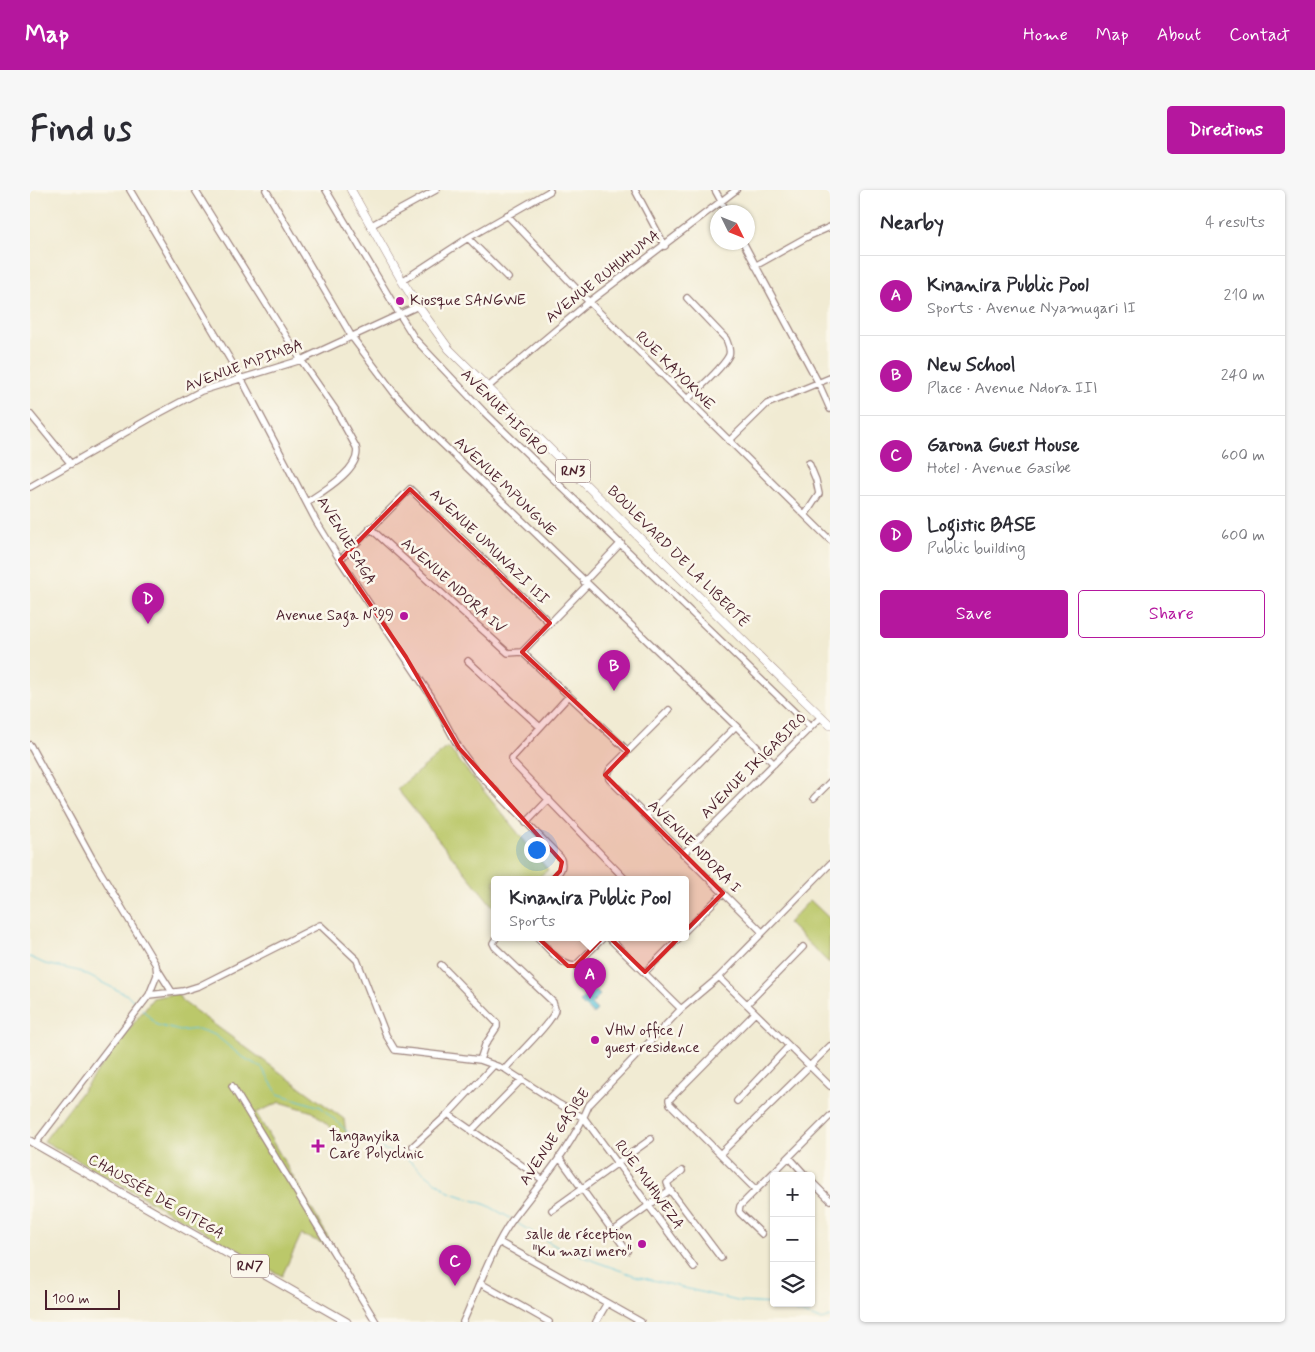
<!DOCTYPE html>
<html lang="en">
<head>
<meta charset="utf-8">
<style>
	:root { --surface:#fff; --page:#f7f7f7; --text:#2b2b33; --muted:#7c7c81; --line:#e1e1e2; --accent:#b5179e }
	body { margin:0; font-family:Mynerve,sans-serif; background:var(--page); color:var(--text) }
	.controls { position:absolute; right:15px; bottom:15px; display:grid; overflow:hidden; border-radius:5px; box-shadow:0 1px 4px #0004 }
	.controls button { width:45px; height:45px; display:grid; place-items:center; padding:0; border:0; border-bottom:1px solid var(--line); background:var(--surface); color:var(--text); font:25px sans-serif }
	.compass { position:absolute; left:680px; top:15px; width:45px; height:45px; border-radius:50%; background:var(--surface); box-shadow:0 1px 4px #0004; rotate:133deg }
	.scale { position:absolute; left:15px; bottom:12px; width:75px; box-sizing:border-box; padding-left:5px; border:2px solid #4a1f2b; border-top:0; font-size:14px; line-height:18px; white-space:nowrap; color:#4a1f2b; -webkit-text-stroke:4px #fbf7ec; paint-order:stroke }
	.you { position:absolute; left:506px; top:659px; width:18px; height:18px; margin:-12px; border:4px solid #fff; border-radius:50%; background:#1a73e8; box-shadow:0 0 0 8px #1a73e833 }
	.badge { display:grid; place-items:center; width:32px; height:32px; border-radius:50%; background:var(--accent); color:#fff; font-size:16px; font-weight:700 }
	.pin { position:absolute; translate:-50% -41px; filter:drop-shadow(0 1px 2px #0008) }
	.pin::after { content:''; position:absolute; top:26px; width:18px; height:15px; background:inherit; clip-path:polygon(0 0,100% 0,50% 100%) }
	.popup { position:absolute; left:461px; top:686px; width:198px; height:65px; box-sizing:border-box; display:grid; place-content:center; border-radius:5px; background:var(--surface); filter:drop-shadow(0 1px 4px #0005); font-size:16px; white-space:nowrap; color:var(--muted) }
	.popup b { font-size:19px; color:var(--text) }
	.popup::after { content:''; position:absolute; left:50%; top:100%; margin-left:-10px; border:10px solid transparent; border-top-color:var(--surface) }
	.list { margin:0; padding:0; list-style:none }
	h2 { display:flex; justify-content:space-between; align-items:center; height:65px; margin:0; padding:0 20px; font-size:21px }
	h2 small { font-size:16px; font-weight:400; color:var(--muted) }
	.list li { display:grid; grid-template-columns:32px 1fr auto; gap:15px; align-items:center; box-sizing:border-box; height:80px; padding:0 20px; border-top:1px solid var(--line) }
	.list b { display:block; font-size:19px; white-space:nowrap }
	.list p { margin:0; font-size:16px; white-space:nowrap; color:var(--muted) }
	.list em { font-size:16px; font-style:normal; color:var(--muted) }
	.actions { display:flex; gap:10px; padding:15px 20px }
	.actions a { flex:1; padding:11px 0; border:1px solid var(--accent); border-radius:5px; text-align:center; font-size:18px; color:var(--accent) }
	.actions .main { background:var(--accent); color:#fff }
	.icon { flex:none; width:28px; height:28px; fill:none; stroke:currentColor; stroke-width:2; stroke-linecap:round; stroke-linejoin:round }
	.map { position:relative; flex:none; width:800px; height:1132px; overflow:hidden; border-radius:5px }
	header { display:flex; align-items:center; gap:30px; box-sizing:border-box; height:70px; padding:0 25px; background:var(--accent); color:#fff }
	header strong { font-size:24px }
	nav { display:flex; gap:28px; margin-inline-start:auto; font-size:18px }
	.intro { display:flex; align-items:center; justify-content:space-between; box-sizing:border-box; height:120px; padding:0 30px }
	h1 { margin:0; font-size:35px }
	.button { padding:12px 22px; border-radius:5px; background:var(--accent); color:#fff; font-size:18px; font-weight:700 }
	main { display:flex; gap:30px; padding:0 30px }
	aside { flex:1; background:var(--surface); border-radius:5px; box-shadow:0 1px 4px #0004 }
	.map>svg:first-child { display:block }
	.green { fill:#bbc86b; stroke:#82744b }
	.water { fill:#5fc6dc; stroke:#547284 }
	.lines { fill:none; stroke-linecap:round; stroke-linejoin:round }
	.stream { stroke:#5fc6dc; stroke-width:1 }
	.minor-casing { stroke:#9e857f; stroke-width:8 }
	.major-casing { stroke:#9e857f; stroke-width:9 }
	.highway-casing { stroke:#9e857f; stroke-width:9 }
	.minor { stroke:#fff; stroke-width:5.5 }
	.major { stroke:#fff; stroke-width:7 }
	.highway { stroke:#fff; stroke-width:8 }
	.marked { fill:#d62828; fill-opacity:0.2; stroke:#d62828; stroke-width:4; stroke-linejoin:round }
	.poi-dot { fill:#b5179e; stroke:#fbf7ec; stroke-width:2 }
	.labels { text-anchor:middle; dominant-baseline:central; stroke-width:5; stroke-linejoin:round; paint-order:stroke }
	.shield { fill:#fbf7ec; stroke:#7f6065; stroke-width:1 }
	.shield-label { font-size:14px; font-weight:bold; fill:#4a1f2b }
	.street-label { font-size:15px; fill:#4a1f2b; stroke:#fbf7ec }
	.poi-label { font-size:15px; fill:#4a1f2b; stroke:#fbf7ec; text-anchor:start }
</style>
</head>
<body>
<header>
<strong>Map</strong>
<nav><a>Home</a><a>Map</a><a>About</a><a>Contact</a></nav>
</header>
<div class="intro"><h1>Find us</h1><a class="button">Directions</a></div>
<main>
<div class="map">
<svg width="800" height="1132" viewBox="0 0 800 1132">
	<rect width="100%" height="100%" fill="#fbf7ec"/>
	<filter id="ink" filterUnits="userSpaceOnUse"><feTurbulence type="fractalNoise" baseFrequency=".02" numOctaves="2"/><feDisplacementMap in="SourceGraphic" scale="10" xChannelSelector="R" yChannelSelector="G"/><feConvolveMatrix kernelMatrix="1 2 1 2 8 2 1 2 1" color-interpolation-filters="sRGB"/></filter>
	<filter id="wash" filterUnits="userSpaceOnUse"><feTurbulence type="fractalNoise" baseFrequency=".0096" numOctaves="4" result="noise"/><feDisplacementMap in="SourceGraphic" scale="20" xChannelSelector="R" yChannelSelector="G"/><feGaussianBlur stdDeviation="1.12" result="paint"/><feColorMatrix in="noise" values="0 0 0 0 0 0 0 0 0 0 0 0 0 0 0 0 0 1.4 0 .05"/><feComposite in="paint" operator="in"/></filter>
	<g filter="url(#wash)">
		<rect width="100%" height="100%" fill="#f1ebd3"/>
		<path class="green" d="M418,557l100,123 -13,10h-40v29l-98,-120z
			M780,710l20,19 -1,44 -41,-40z
			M147,803l5,8 162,118 3,23 -34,-30 -33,-10 -24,11 72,124 -5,6 -22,-8 -19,41 -238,-135 109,-143z"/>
		<path class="water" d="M563,799l7,6 -9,9 6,6 -4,4 -13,-12z"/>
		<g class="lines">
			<path class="stream" d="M0,767l15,7 34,7 50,25 8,9
				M112,819l15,16 23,6 18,-2 17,6 26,21 21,12 16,26 43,13 32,30 53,21 43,34 38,13 23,13
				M485,1032l49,29 12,2 18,8 42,15 105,26 32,2 48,16 9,-3"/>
		</g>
	</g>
	<g filter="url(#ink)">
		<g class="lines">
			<g class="minor-casing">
				<path id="minor" d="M100,0l111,188 75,143 24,39 91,136 28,52 16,22 85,87c5,11 -1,16 -8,23
					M165,0l106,170 34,49 21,38c7,21 -34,45 -49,55
					M236,0l86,147 43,57 35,38 306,294 38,38
					M296,0l74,125 15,24 16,17 53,56 326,315
					M605,0l30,56
					M685,0l12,22
					M477,25l82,87 241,238
					M340,36l66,-36
					M438,48l40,40
					M713,52l75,140 12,27
					M725,76l52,-29 23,-10
					M372,91l66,-43 82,-47
					M458,197l101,-85 147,-112
					M657,210c10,-10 37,-33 42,-45 2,-6 -1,-11 -3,-16l-39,-41
					M0,224l41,50
					M699,251l38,-37 63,-26
					M0,297l126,-72 45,-24 100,-31 117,-54
					M775,325l14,-21 -3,-14 -7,-17
					M340,338l138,125 14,-1
					M310,370l70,-71 140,134
					M554,392l37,-39
					M492,462l106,99
					M492,462l65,-67
					M438,471l72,66
					M538,507l-56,61v4l114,118
					M639,520l-59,59 -2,5 1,5 153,153
					M0,555l62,113 64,107 1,10 -8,20
					M784,608l16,-16
					M616,626l90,-90
					M496,633l23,-24
					M653,664l138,-137
					M655,741l38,-38
					M466,748l-3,5 2,4 58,55c0,1 2,6 2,7 1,10 -42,50 -50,60
					M508,748c9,9 23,28 37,28l19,16
					M579,748l72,71
					M411,775l56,58v4l-12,18 -5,15
					M545,776l28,-28
					M128,780l14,22
					M615,782l34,-34
					M689,787l111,109
					M717,814l56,-57
					M725,823l-86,87 1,4 86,86
					M202,896l144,236
					M707,911l52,-55
					M418,924l95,66
					M441,941l51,-52
					M5,954l114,-149 34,-4 16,-5 121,-61 37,35 29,75 9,15 85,10 25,9 54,35 25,14 110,149
					M383,956l35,-32 46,-49
					M690,964l110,-108
					M529,967l68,94
					M759,967l17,19
					M781,991l19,19
					M640,1000l-3,-7 15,-12
					M522,1020l99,-71
					M582,1042l58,-42 51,68
					M732,1044l-22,-21 -1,-2 1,-5 90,-90
					M469,1052l142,80
					M450,1093l69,39
					M433,1132c14,-31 30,-76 50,-103 27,-36 59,-72 76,-114l92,-96 38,-32 111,-113
					M566,1132l11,-19"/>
			</g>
			<g class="major-casing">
				<path id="major" d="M0,951l317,181"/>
			</g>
			<g class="highway-casing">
				<path id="highway" d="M321,0l51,91 16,25 31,43 322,319 59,57"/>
			</g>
			<use href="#minor" class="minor"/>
			<use href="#major" class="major"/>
			<use href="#highway" class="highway"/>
		</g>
	</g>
	<path class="marked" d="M380,299l140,134 -28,29 106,99 -23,24 118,118 -78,79 -39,-38 -31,32h-7l-52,-49 44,-46 2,-9 -103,-114 -53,-91 -66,-97z"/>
	<g class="poi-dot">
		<circle cx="370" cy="111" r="5"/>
		<circle cx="374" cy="426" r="5"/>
		<circle cx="565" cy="850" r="5"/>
		<path d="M285.5 948.5h5v5h5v5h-5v5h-5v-5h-5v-5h5z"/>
		<circle cx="612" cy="1054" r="5"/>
	</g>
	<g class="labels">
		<g class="shield">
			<rect x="525.5" y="269.5" width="35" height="23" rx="4"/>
			<rect x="201" y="1064.5" width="38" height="23" rx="4"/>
		</g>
		<g class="shield-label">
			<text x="543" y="281">RN3</text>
			<text x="220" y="1076">RN7</text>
		</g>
		<g class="street-label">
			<text transform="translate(573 87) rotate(-38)">AVENUE RUHUHUMA</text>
			<text transform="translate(214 176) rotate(-20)">AVENUE MPIMBA</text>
			<text transform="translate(645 181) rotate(45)">RUE KAYOKWE</text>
			<text transform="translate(474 223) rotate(45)">AVENUE HIGIRO</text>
			<text transform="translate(475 297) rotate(44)">AVENUE MPUNGWE</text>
			<text transform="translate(316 351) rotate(59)">AVENUE SAGA</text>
			<text transform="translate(459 357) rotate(44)">AVENUE UMUNAZI III</text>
			<text transform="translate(648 367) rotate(45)">BOULEVARD DE LA LIBERTÉ</text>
			<text transform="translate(423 396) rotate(42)">AVENUE NDORA IV</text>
			<text transform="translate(724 576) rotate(-45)">AVENUE IKIGABIRO</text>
			<text transform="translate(664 657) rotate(45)">AVENUE NDORA I</text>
			<text transform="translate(525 947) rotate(-56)">AVENUE GASIBE</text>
			<text transform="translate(619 995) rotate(54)">RUE MUHWEZA</text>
			<text transform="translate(126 1007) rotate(30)">CHAUSSÉE DE GITEGA</text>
		</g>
		<g class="poi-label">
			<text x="380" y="111">Kiosque SANGWE</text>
			<text x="364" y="426" text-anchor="end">Avenue Saga N°99</text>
			<text x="575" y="841">VHW office /<tspan x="575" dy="17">guest residence</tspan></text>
			<text x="299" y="947">Tanganyika<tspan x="299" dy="17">Care Polyclinic</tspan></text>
			<text x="602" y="1045" text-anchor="end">salle de réception<tspan x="602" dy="17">"Ku mazi mero"</tspan></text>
		</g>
	</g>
</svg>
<div class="controls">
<button>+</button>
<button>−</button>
<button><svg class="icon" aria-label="layers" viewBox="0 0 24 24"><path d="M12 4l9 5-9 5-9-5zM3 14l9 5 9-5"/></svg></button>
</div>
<svg class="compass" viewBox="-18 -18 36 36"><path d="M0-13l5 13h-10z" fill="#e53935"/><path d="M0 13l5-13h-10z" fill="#7c7c81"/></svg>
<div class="scale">100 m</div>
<div class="you"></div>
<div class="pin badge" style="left:560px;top:809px">A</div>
<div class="popup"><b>Kinanira Public Pool</b>Sports</div>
<div class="pin badge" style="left:584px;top:501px">B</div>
<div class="pin badge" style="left:425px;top:1096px">C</div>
<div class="pin badge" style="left:118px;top:434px">D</div>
</div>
<aside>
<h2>Nearby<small>4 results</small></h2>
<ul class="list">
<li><span class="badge">A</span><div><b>Kinanira Public Pool</b><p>Sports · Avenue Nyamugari II</p></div><em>210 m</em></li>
<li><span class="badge">B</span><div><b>New School</b><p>Place · Avenue Ndora III</p></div><em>240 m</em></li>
<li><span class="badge">C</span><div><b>Garona Guest House</b><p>Hotel · Avenue Gasibe</p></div><em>600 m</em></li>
<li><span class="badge">D</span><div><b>Logistic BASE</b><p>Public building</p></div><em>600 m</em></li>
</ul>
<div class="actions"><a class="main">Save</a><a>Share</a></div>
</aside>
</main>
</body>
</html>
